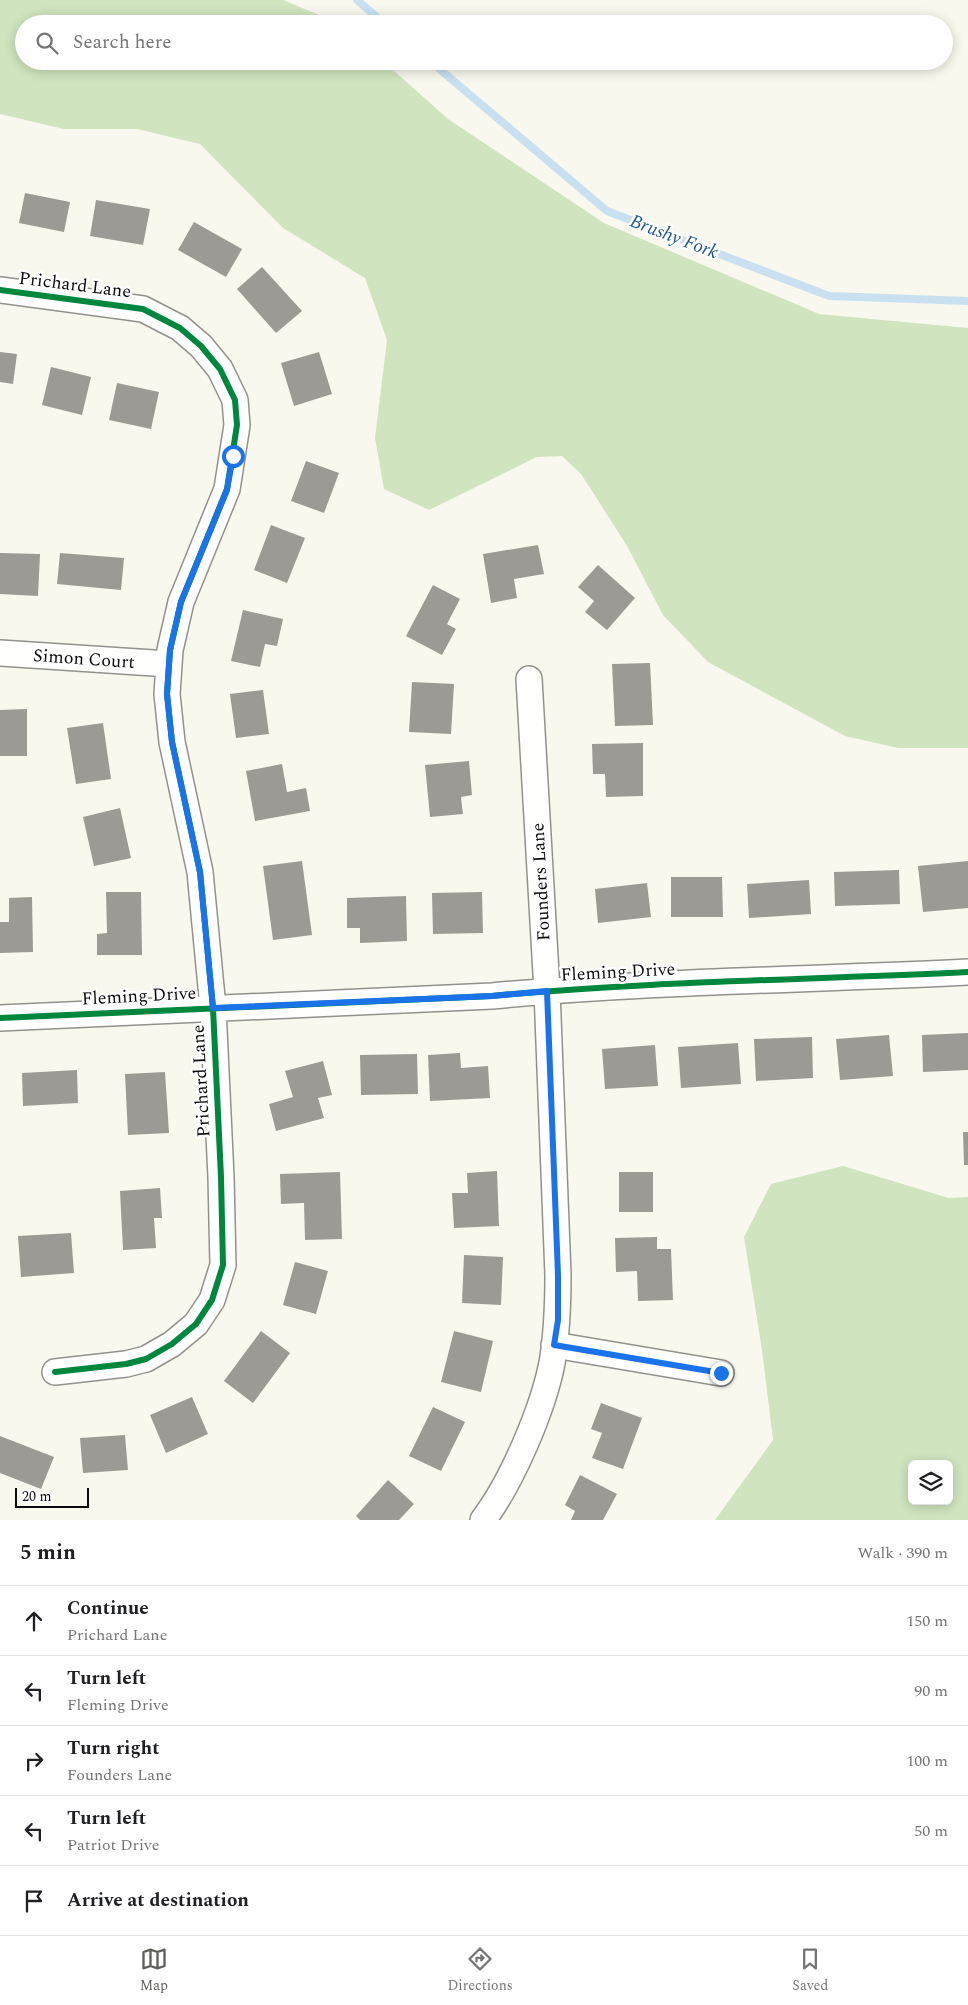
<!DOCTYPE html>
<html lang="en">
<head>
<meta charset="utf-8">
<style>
	:root { --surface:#fff; --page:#f2f2f2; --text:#202124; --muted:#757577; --line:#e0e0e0; --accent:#5e5e5a }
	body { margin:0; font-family:Spectral,serif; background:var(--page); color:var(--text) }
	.controls { position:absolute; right:15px; bottom:15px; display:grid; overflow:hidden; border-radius:8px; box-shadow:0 2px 12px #0003 }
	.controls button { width:45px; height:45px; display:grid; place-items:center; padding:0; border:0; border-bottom:1px solid var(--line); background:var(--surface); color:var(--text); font:25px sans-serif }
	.scale { position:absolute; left:15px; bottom:12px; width:74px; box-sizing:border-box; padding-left:5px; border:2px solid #0b0b0b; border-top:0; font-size:14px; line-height:18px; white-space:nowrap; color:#0b0b0b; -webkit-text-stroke:4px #fff; paint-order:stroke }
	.stop { position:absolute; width:15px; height:15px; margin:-11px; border:4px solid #1a73e8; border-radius:50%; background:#fff }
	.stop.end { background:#1a73e8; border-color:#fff; box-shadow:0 1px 5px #0008 }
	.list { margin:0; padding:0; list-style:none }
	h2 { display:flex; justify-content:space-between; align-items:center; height:65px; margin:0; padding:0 20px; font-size:21px }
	h2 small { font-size:16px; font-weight:400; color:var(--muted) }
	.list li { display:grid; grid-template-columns:32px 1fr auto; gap:15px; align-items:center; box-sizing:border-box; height:70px; padding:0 20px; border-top:1px solid var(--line) }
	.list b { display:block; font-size:19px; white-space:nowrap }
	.list p { margin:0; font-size:16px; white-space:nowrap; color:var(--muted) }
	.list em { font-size:16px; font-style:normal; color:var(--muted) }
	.icon { flex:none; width:28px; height:28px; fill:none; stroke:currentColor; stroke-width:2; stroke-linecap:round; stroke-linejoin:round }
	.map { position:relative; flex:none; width:968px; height:1520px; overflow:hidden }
	.search { position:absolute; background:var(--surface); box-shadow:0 2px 12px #0003; left:15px; right:15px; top:15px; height:55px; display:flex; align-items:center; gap:12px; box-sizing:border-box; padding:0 18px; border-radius:28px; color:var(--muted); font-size:19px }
	.sheet { height:415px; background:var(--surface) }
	nav { display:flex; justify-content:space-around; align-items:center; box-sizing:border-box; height:70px; border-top:1px solid var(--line); background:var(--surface); font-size:14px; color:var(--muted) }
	nav a { display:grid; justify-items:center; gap:2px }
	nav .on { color:var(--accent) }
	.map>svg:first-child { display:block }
	.forest { fill:#d0e4bf; fill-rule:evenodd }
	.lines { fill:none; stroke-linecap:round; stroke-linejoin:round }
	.stream { stroke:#c8e0f0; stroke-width:8 }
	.building { fill:#9c9a94 }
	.street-casing { stroke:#92928d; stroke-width:28 }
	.street { stroke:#fefefc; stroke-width:25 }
	.cycleway-casing { stroke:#fff; stroke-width:9 }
	.cycleway { stroke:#00873e; stroke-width:6 }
	.route { stroke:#1a73e8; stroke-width:6 }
	.labels { text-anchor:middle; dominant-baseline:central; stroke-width:5; stroke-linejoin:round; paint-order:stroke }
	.street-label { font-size:18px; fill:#0b0b0b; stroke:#fff }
	.water-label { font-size:19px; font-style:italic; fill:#1f5891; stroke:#fff }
</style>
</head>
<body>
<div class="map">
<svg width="968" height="1520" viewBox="0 0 968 1520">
	<rect width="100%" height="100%" fill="#f9f8ee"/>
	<path class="forest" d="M0,0h283l58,24h-317v37h359l65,58 156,104 215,91 149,14v420h-70l-53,-12 -137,-74 -45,-47 -37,-71 -45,-70 -19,-18 -25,1 -108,53 -45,-21 -9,-51 12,-98 -22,-62 -82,-50 -83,-84 -63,-15h-73l-64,-15z
		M843,1166l106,32 19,-1v323h-253l58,-80 -11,-90 -18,-113 27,-53zM912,1464h37v37h-37z"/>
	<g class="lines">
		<path class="stream" d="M357,0l28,24
			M430,61l177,150 222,85 139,5"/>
	</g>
	<path class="building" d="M25,193l45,9 -6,30 -45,-9z
		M96,200l54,9 -7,36 -53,-9z
		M194,222l48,27 -16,28 -48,-27z
		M262,267l40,44 -26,22 -39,-44z
		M0,352l17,2 -4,30 -13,-2z
		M319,352l13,42 -38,12 -13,-43z
		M51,367l40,10 -9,38 -40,-10z
		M117,383l42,9 -8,37 -42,-9z
		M306,461l33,12 -15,40 -33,-12z
		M271,525l34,13 -18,45 -33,-13z
		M538,545l6,29 -30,5 3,19 -26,5 -8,-49z
		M0,553l40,1 -2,42 -38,-2z
		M60,553l64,5 -3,32 -64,-6z
		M598,565l37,33 -28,32 -22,-18 9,-11 -16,-14z
		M433,585l27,14 -13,25 9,5 -14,26 -36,-19z
		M243,610l40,9 -6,27 -12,-2 -5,23 -29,-6z
		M650,663l3,62 -38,1 -3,-62z
		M412,682l42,2 -3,50 -42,-2z
		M263,690l6,44 -33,4 -6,-44z
		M27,709v47h-27v-46z
		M103,723l8,56 -35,5 -9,-56z
		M643,743v53l-37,1 -1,-23h-12l-1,-30z
		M469,761l3,34 -11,2 2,17 -33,3 -5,-52z
		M282,764l5,28 19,-4 4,23 -55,10 -9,-50z
		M120,808l11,50 -37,8 -11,-49z
		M302,861l10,74 -39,5 -10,-74z
		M968,861v47l-45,4 -5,-46z
		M899,870l1,34 -65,2 -1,-34z
		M671,877h51l1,40h-52z
		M809,880l2,34 -62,4 -2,-34z
		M647,883l4,34 -53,6 -3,-34z
		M106,892h35l1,63h-45v-21l10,-1z
		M482,892l1,41 -50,1 -1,-41z
		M406,896l1,45 -47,2v-15h-13v-30z
		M32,897l1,55 -33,1v-31h9v-24z
		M968,1033v37l-45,2 -1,-37z
		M889,1035l4,41 -53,4 -4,-41z
		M812,1037l1,41 -57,3 -2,-42z
		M738,1043l3,41 -60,4 -3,-41z
		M655,1045l3,41 -53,3 -3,-40z
		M460,1053l1,15 27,-2 2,32 -60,3 -2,-46z
		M417,1054l1,40 -57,1 -1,-40z
		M323,1061l9,34 -14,3 6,20 -48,13 -7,-27 24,-7 -8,-26z
		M77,1070l1,33 -55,3 -1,-33z
		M165,1072l4,61 -41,2 -3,-61z
		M963,1132h5v33h-4z
		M497,1171l2,55 -45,2 -2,-35h16l-1,-20z
		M340,1172l2,67 -37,1 -1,-37 -23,1 -1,-30z
		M619,1172h34v40h-34z
		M160,1188l2,30h-8l2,30 -33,2 -3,-59z
		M71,1233l3,40 -53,4 -3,-41z
		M657,1237v12h14l2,51 -35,1 -1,-30 -21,1 -1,-34z
		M464,1255l39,2 -2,48 -39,-2z
		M295,1262l33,9 -12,43 -33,-9z
		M261,1331l29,22 -37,50 -29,-22z
		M454,1331l39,10 -12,51 -40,-10z
		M192,1397l16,37 -42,19 -16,-38z
		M601,1403l41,15 -19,51 -31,-11 10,-25 -11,-4z
		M433,1407l32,15 -24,49 -32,-15z
		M125,1435l3,35 -45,3 -3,-35z
		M0,1436l54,21 -13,32 -41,-16z
		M580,1475l37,19 -14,26h-32l4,-9 -10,-6z
		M388,1480l26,24 -15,16h-39l-4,-4z"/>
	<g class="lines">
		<g class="street-casing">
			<path id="street" d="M0,290l143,19 37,19 21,18 19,23 15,31 2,25 -10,64 -46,113 -11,48 -3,44 5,48 28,130 13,136 8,169 2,88 -11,35 -16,24 -24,20 -26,15 -20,5 -71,8
				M0,653l169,11
				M0,1018l492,-22c158,-15 317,-16 476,-24
				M554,1345l167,28
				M483,1520c29,-38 60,-111 69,-157 5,-30 6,-59 6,-88l-11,-284 -18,-312"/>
		</g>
		<use href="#street" class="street"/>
		<g class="cycleway-casing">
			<path id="cycleway" d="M0,290l143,19 37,19 21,18 19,23 15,31 2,25 -10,64 -46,113 -11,48 -3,44 5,48 28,130 13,136 8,169 2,88 -11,35 -16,24 -24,20 -26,15 -20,5 -71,8
				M0,1018l492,-22c158,-15 317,-16 476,-24"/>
		</g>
		<use href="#cycleway" class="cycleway"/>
	</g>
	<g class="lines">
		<path class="route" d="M233,456l-6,34 -46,112 -11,48 -3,44 5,48 28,130 13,136 279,-12 55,-5 11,284v45l-4,25 167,28"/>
	</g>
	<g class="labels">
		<g class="street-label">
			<text transform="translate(75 285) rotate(7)">Prichard Lane</text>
			<text transform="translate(84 659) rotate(4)">Simon Court</text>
			<text transform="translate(541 882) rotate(-93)">Founders Lane</text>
			<text transform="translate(618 972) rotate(-3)">Fleming Drive</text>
			<text transform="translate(139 996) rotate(-3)">Fleming Drive</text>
			<text transform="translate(201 1081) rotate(-93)">Prichard Lane</text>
		</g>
		<g class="water-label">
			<text transform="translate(674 237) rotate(21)">Brushy Fork</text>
		</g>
	</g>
</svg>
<div class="controls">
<button><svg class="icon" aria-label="layers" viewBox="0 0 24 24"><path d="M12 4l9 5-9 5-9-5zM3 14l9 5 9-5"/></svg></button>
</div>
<div class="scale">20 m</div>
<div class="stop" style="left:233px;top:456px"></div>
<div class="stop end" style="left:721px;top:1373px"></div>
<div class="search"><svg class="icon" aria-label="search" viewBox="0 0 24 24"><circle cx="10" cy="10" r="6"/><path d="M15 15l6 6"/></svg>Search here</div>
</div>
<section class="sheet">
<h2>5 min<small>Walk · 390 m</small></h2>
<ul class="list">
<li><svg class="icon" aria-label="ahead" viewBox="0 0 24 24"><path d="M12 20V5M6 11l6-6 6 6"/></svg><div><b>Continue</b><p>Prichard Lane</p></div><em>150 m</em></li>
<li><svg class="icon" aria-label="left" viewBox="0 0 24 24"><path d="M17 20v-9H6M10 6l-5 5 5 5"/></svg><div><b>Turn left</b><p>Fleming Drive</p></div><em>90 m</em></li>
<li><svg class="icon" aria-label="right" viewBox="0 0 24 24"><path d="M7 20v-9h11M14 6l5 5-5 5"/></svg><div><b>Turn right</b><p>Founders Lane</p></div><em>100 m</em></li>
<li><svg class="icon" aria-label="left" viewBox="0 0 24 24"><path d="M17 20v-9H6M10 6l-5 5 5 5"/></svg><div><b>Turn left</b><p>Patriot Drive</p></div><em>50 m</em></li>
<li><svg class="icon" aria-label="arrive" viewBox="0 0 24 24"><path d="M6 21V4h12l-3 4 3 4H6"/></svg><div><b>Arrive at destination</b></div></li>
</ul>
</section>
<nav>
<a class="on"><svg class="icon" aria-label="map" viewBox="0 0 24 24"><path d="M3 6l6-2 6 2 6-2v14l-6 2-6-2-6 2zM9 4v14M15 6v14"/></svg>Map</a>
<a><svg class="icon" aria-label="directions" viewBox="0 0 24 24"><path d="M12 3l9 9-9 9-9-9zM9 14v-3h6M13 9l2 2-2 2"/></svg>Directions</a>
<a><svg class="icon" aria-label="saved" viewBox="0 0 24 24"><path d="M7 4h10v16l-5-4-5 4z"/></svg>Saved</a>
</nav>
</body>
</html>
